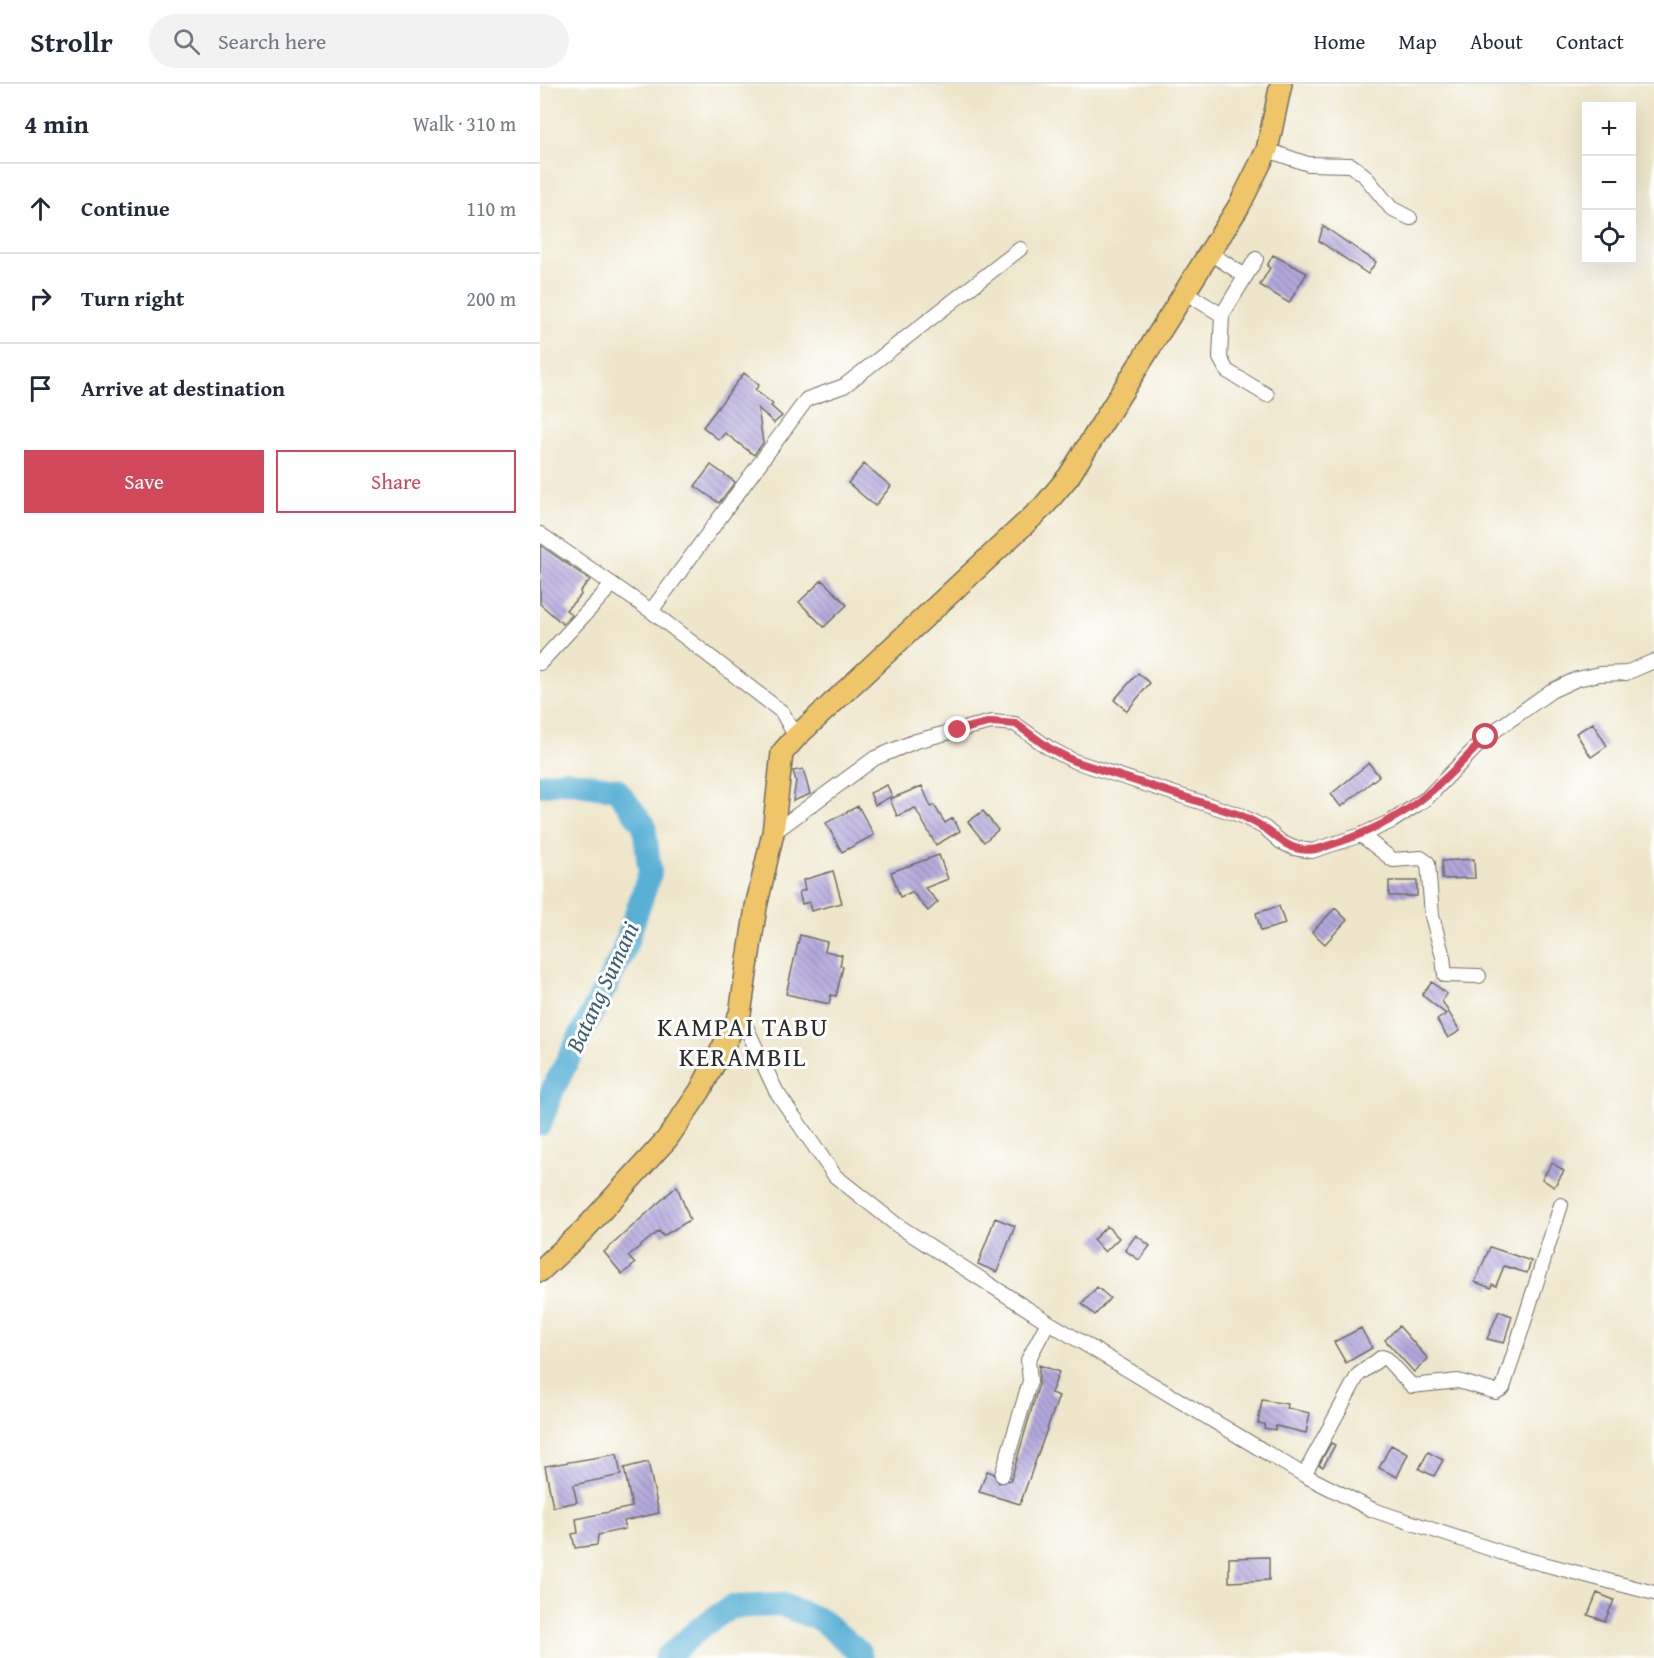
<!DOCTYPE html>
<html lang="en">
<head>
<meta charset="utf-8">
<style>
	:root { --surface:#fff; --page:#f2f2f3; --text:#1f2937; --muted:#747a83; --line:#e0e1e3; --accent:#d1495b }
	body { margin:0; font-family:"Gentium Book Plus",serif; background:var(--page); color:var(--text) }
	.controls { position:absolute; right:18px; top:18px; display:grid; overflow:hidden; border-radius:0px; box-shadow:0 6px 24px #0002 }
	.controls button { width:54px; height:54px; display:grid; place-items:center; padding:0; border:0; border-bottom:2px solid var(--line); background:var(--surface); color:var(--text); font:30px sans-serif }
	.stop { position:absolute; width:18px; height:18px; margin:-14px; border:4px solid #d1495b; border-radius:50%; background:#fff }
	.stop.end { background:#d1495b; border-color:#fff; box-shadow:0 2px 6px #0008 }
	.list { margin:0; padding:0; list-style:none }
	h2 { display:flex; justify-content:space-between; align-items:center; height:78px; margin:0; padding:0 24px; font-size:26px }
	h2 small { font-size:20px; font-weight:400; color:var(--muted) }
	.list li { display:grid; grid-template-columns:39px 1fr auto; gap:18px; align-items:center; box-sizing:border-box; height:90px; padding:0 24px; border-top:2px solid var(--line) }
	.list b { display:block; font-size:22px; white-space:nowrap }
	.list em { font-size:20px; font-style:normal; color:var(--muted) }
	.actions { display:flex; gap:12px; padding:18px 24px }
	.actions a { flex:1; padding:14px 0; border:2px solid var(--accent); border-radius:0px; text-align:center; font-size:21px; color:var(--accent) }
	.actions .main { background:var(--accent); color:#fff }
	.icon { flex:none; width:33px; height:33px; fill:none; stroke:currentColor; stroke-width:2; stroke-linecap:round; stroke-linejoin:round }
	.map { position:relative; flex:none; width:1114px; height:1574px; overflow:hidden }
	header { display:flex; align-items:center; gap:36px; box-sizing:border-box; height:84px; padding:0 30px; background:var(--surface); border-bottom:2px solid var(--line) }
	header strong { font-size:28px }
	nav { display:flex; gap:33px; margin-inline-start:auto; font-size:21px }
	.search { width:420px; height:54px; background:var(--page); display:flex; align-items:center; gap:15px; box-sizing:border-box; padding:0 21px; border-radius:33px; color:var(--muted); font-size:22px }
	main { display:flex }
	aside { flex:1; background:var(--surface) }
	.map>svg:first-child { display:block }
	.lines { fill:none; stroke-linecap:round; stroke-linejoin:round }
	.river { stroke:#58b0d5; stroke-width:24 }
	.building { fill:url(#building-back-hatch) }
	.minor-casing { stroke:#6f6c63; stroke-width:16 }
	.highway-casing { stroke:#6f6c63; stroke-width:24 }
	.minor { stroke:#fff; stroke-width:14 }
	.highway { stroke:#eec569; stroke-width:21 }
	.route { stroke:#d1495b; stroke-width:8 }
	.labels { text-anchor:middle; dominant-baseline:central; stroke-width:6; stroke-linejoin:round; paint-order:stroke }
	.water-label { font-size:24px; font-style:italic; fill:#3d606f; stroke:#fff }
	.quarter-label { font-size:26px; letter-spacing:1.5px; fill:#2b2b2b; stroke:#fff }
</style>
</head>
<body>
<header>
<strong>Strollr</strong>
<div class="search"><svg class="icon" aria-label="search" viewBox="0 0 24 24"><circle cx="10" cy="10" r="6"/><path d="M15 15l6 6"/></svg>Search here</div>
<nav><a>Home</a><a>Map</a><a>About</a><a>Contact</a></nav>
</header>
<main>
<aside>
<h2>4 min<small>Walk · 310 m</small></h2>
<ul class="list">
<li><svg class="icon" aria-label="ahead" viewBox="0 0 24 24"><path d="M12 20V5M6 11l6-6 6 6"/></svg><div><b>Continue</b></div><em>110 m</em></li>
<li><svg class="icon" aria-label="right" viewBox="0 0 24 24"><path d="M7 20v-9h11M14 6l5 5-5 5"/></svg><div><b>Turn right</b></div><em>200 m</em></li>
<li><svg class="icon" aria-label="arrive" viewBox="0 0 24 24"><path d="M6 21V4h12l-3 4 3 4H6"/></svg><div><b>Arrive at destination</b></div></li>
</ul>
<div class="actions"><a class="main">Save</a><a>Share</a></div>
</aside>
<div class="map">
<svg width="1114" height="1574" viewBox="0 0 1114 1574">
	<defs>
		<pattern id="building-back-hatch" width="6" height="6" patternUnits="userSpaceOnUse" patternTransform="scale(1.5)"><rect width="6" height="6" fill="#b2a8dc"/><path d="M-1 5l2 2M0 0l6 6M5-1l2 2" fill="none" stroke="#9189b3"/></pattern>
	</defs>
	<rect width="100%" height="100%" fill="#fff"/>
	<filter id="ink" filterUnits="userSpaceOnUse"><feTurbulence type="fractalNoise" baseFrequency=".0167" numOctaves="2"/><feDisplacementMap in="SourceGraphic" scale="12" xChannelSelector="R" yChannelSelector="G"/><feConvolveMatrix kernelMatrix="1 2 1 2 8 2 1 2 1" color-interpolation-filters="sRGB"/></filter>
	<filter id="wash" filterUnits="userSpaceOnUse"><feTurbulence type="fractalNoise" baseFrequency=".008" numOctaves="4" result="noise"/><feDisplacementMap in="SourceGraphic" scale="24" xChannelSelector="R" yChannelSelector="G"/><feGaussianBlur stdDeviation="1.35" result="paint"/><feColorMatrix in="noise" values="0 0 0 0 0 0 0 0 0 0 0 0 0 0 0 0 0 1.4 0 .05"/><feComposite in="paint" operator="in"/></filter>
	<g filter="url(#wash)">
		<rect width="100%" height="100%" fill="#eee6ca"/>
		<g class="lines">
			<path class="river" d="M0,701l25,-4 51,8 28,36 6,48 -28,82 -69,134 -13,35
				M126,1574l35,-31 30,-20 51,-2 39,15 38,32 2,6"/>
		</g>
		<g id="blocks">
			<path class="building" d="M783,142l53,36 -8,12 -49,-33z
				M733,171l34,18 -18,30 -29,-18 10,-17 -3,-2z
				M204,289l15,12 -4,5 18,14 -2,2 11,10 -8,7 -16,-15 5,35 -9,12 -29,-22 -6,7 -16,-13z
				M324,380l27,22 -16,20 -27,-23z
				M171,381l24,17 -16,21 -24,-17z
				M0,461l50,35 -10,11 1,4 -15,15 6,5 -9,9 -23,-20z
				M282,496l25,25 -23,22 -25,-25z
				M598,589l12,10 -23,28 -13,-11z
				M1053,639l14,23 -16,11 -15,-24z
				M829,679l10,13 -38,31 -10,-13z
				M263,685l7,25 -17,7 3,-20 -3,-10z
				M347,701l5,11 -17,9 -5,-12z
				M382,702l9,21 3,-2 11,18 8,-5 7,13 -24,14 -21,-37 -18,8 -7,-17z
				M318,722l16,29 -32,17 -16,-29z
				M443,727l15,19 -14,12 -16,-20z
				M399,771l9,24 -23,9 13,14 -10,9 -16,-19 -12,5 -9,-25z
				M934,775l1,19 -33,1v-18z
				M293,787l9,32 -31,8 -2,-9 -7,2 -3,-12 6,-2 -2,-10z
				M849,797h28v15h-28z
				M739,822l6,18 -24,7 -5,-18z
				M795,824l12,12 -22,24 -13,-12z
				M260,851l27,7 -2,9 17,4 -2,11 3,1 -7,29 -5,-1 -2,9 -43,-10z
				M892,898l15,12 -5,7 18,30 -12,7 -11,-18 9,-6 -24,-19z
				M1012,1079l12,8 -10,16 -12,-8z
				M137,1102l13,34 -27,16 -4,-5 -31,25 7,8 -13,10 -18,-22z
				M455,1134l20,8 -18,46 -19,-8z
				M567,1142l12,12 -14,14 -12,-12z
				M596,1151l14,11 -11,14 -14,-10z
				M950,1163l41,14 -4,12 -23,-7 -8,20 -4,-2 -1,4 -16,-6z
				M557,1203l13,11 -15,17 -13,-11z
				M959,1227l13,5 -8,27 -17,-4z
				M859,1242l29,33 -14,13 -29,-32z
				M821,1244l11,20 -26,15 -12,-21z
				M499,1281l20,7 -8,21 8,3 -39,108 -41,-12 8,-21 6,2 6,10 12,-3 28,-96z
				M722,1316l26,4 -1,4 23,5 -4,20 -30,-7 -1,4 -11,-2 1,-4 -7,-1z
				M791,1359l4,2 -12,22 -4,-2z
				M851,1361l17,9 -11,23 -18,-9z
				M888,1368l15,8 -9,16 -15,-7z
				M77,1370l4,21 -48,10 4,17 -24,5 -8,-41z
				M108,1378l11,51 -35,8 1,8 -27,6 -1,10 -22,3 -3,-14 6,-1 -2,-14 56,-12 -8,-39z
				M729,1473v23l-40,2v-24z
				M1057,1509l17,7 -9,21 -17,-6z"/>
		</g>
	</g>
	<g filter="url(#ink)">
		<use href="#blocks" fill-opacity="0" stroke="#6f6c63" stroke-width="1.5"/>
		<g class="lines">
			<g class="minor-casing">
				<path id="minor" d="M727,66l41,14 43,1 13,10 27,33 19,10
					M670,169l35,23
					M716,175l-34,56 -2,43 7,13 40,24
					M646,209l36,22
					M0,450l111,77 131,101 14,25
					M111,527l156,-212 37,-13 176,-137
					M0,579l71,-77
					M233,749l102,-75 41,-17 42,-11 34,-8 23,2 34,24 25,13 166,54 25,13 16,14 13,6 18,3 49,-16 31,-14 35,-23 59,-61 65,-46 26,-12 23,-5 26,-1 28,-12
					M821,751l32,25 28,-2 7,5 4,53 11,41 2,18 34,1
					M200,930l36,77 59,85 62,49 151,97 256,153 69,35 136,45 145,38
					M462,1391l28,-94 -2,-21 20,-38
					M764,1391l54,-100 24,-18 5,2 25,27 46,-5 38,11 7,-4 58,-183"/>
			</g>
			<g class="highway-casing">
				<path id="highway" d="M0,1187l44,-41 83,-91 33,-48 40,-77 16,-107 17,-74 9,-80 14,-16 248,-231 25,-30 170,-270 28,-56 14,-66"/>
			</g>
			<use href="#minor" class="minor"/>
			<use href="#highway" class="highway"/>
		</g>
	</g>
	<g class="lines" filter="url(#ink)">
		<path class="route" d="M418,646l34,-8 24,2 33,24 25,13 166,54c8,4 17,8 24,13 11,7 18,16 31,20 16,5 28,-1 44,-6 71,-24 97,-53 147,-105"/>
	</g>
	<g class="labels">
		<g class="water-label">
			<text transform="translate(62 903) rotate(-65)">Batang Sumani</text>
		</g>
		<g class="quarter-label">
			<text x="203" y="942">KAMPAI TABU<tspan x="203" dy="30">KERAMBIL</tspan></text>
		</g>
	</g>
</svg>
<div class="controls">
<button>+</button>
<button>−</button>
<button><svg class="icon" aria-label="locate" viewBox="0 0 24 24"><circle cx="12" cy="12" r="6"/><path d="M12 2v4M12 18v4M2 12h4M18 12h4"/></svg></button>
</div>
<div class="stop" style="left:946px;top:653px"></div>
<div class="stop end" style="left:418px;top:646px"></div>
</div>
</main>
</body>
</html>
